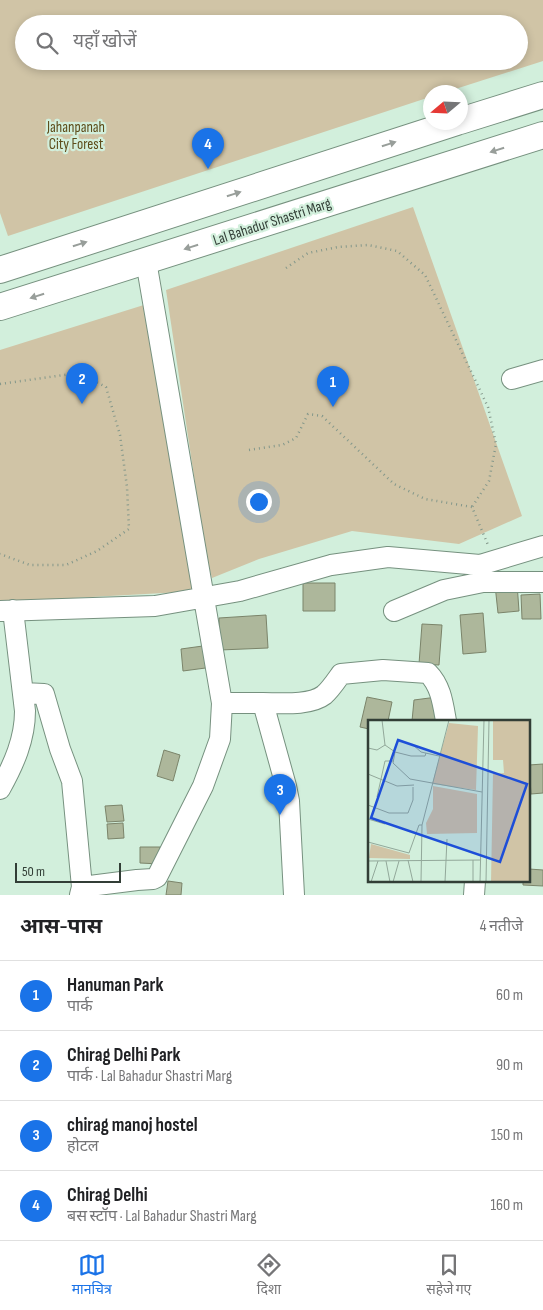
<!DOCTYPE html>
<html lang="hi">
<head>
<meta charset="utf-8">
<style>
	:root { --surface:#fff; --page:#f2f2f2; --text:#202124; --muted:#757577; --line:#e0e0e0; --accent:#1a73e8 }
	body { margin:0; font-family:"Sofia Sans Condensed","Noto Sans Devanagari",sans-serif; background:var(--page); color:var(--text) }
	.compass { position:absolute; left:423px; top:85px; width:45px; height:45px; border-radius:50%; background:var(--surface); box-shadow:0 2px 8px #0003; rotate:251deg }
	.scale { position:absolute; left:15px; bottom:12px; width:106px; box-sizing:border-box; padding-left:5px; border:2px solid #323e36; border-top:0; font-size:14px; line-height:18px; white-space:nowrap; color:#323e36; -webkit-text-stroke:4px #d2efdc; paint-order:stroke }
	.you { position:absolute; left:258px; top:501px; width:18px; height:18px; margin:-12px; border:4px solid #fff; border-radius:50%; background:#1a73e8; box-shadow:0 0 0 8px #1a73e833 }
	.badge { display:grid; place-items:center; width:32px; height:32px; border-radius:50%; background:var(--accent); color:#fff; font-size:16px; font-weight:700 }
	.pin { position:absolute; translate:-50% -41px; filter:drop-shadow(0 1px 2px #0008) }
	.pin::after { content:''; position:absolute; top:26px; width:18px; height:15px; background:inherit; clip-path:polygon(0 0,100% 0,50% 100%) }
	.list { margin:0; padding:0; list-style:none }
	h2 { display:flex; justify-content:space-between; align-items:center; height:65px; margin:0; padding:0 20px; font-size:21px }
	h2 small { font-size:16px; font-weight:400; color:var(--muted) }
	.list li { display:grid; grid-template-columns:32px 1fr auto; gap:15px; align-items:center; box-sizing:border-box; height:70px; padding:0 20px; border-top:1px solid var(--line) }
	.list b { display:block; font-size:19px; white-space:nowrap }
	.list p { margin:0; font-size:16px; white-space:nowrap; color:var(--muted) }
	.list em { font-size:16px; font-style:normal; color:var(--muted) }
	.icon { flex:none; width:28px; height:28px; fill:none; stroke:currentColor; stroke-width:2; stroke-linecap:round; stroke-linejoin:round }
	.map { position:relative; flex:none; width:543px; height:895px; overflow:hidden }
	.search { position:absolute; background:var(--surface); box-shadow:0 2px 8px #0003; left:15px; right:15px; top:15px; height:55px; display:flex; align-items:center; gap:12px; box-sizing:border-box; padding:0 18px; border-radius:28px; color:var(--muted); font-size:19px }
	.sheet { height:345px; background:var(--surface) }
	nav { display:flex; justify-content:space-around; align-items:center; box-sizing:border-box; height:70px; border-top:1px solid var(--line); background:var(--surface); font-size:14px; color:var(--muted) }
	nav a { display:grid; justify-items:center; gap:2px }
	nav .on { color:var(--accent) }
	.map>svg:first-child { display:block }
	.green { fill:#d0c4a6; fill-rule:evenodd }
	.building { fill:#adb79b; stroke:#7b846a }
	.lines { fill:none; stroke-linecap:round; stroke-linejoin:round }
	.minor-casing { stroke:#76917f; stroke-width:22 }
	.major-casing { stroke:#76917f; stroke-width:28 }
	.path { stroke:#83978a; stroke-width:2.5; stroke-dasharray:1 4; stroke-linecap:butt }
	.minor { stroke:#fff; stroke-width:20 }
	.major { stroke:#fff; stroke-width:26 }
	.oneway { fill:#989e9a }
	.labels { text-anchor:middle; dominant-baseline:central; stroke-width:4.5; stroke-linejoin:round; paint-order:stroke }
	.park-label { font-size:15px; fill:#5d4c1a; stroke:#d2efdc }
	.street-label { font-size:15px; fill:#323e36; stroke:#d2efdc }
	.inset-road { fill:none; stroke:#92a89a; stroke-width:1 }
	.view { fill:#1d4ed8; fill-opacity:0.15; stroke:#1d4ed8; stroke-width:2.5 }
	.inset-edge { fill:none; stroke:#323e36; stroke-width:2.5 }
</style>
</head>
<body>
<div class="map">
<svg width="543" height="895" viewBox="0 0 543 895">
	<rect width="100%" height="100%" fill="#d2efdc"/>
	<path class="green" d="M0,0h543v61l-97,31h-16v5l-422,139 -8,-23zM24,24h495v37h-495z
		M413,207l109,309 -63,28 -107,-13 -93,28 -47,19 -6,-22 -40,-266z
		M147,304l53,287 -200,11v-252z"/>
	<path class="building" d="M303,583h32v28h-32z
		M517,583l2,28 -21,2 -3,-28z
		M540,594l1,25h-19l-1,-24z
		M483,613l3,39 -23,2 -3,-39z
		M266,615l2,33 -48,2 -1,-32z
		M422,624l20,1 -3,40 -20,-1z
		M210,645l3,22 -30,4 -2,-22z
		M367,697l25,5 -4,19h-19v8l-9,-2z
		M437,697l6,24h-31l2,-21z
		M164,750l16,5 -7,26 -16,-5z
		M543,764v29l-12,1 -2,-29z
		M122,805l2,16 -17,1 -2,-16z
		M123,823l1,15 -16,1 -1,-15z
		M140,847h20v17l-20,-1z
		M529,869l14,1v16l-20,-1v-4h6z
		M168,881l14,2 -1,12h-15z"/>
	<g class="lines">
		<g class="minor-casing">
			<path id="minor" d="M512,379l31,-9
				M481,570l2,12h60
				M0,611l155,-5 85,-15 91,-26 57,-8 92,8 63,-19
				M394,611l50,-21 39,-8
				M23,693l21,1 16,55 12,32 10,106 -2,8
				M222,703h41l23,83 3,15 5,94
				M263,703c16,0 47,3 61,-8 6,-5 12,-14 17,-21l42,-4 45,3c13,13 15,31 18,48
				M0,789c14,-25 25,-50 25,-78l-12,-101
				M82,887l55,-7 16,-1 4,-2 46,-91 17,-47 2,-36 -76,-442
				M474,895l1,-14"/>
		</g>
		<g class="major-casing">
			<path id="major" d="M460,121l83,-26
				M0,270l457,-148
				M0,307l543,-172"/>
		</g>
		<path class="path" d="M286,268l22,-15 30,-6 30,-2 29,6 28,24 63,132 8,37 -7,37 -17,26
			M0,384l78,-11 28,14 14,48 7,52 2,42 -32,22 -31,14h-36l-30,-11
			M249,450l33,-5 14,-7 12,-24 14,2 72,68 31,15 47,8 16,38"/>
		<use href="#minor" class="minor"/>
		<use href="#major" class="major"/>
	</g>
	<defs><path id="oneway-solid" d="M-6-.8H1V-3.2L6.5 0L1 3.2V.8H-6Z" transform="scale(1.25)"/></defs>
	<g class="oneway">
		<use href="#oneway-solid" transform="translate(389 144) rotate(-18)"/>
		<use href="#oneway-solid" transform="translate(497 150) rotate(162)"/>
		<use href="#oneway-solid" transform="translate(234 194) rotate(-18)"/>
		<use href="#oneway-solid" transform="translate(80 244) rotate(-18)"/>
		<use href="#oneway-solid" transform="translate(191 247) rotate(162)"/>
		<use href="#oneway-solid" transform="translate(37 296) rotate(162)"/>
	</g>
	<g class="labels">
		<g class="park-label">
			<text x="76" y="127">Jahanpanah<tspan x="76" dy="17">City Forest</tspan></text>
		</g>
		<g class="street-label">
			<text transform="translate(272 222) rotate(-18)">Lal Bahadur Shastri Marg</text>
		</g>
	</g>
	<g transform="translate(368 720)">
		<rect width="162" height="162" fill="#d2efdc"/>
		<path d="M125,0h37v162h-39l2,-108 11,-1 -1,-13h-10zM81,3l29,3 -2,64 -44,-6zM65,66l44,8v39l-50,1 -1,-11 7,-14zM3,124l39,11v4l-41,-1z" fill="#d0c4a6"/>
		<path class="inset-road" d="M14,0l3,25 10,7 16,4h14l1,-3M44,24l9,8 18,4M0,28l9,2 8,-5M27,32l-2,11 17,16 72,13M0,54l29,12 17,-1M9,77l8,-36h9M0,85l21,8h19l5,-13v-13M0,99l17,5M0,122l41,11 10,-28h3M40,140l5,22M0,141l113,-1M18,141l4,21M3,162l7,-21M25,162l6,-21M53,162l1,-57 27,-105M77,162l2,-43M105,162v-22M112,162l4,-162M118,162l3,-162"/>
		<path class="view" d="M30,20l129,44 -27,78 -129,-44z"/>
		<rect width="162" height="162" class="inset-edge"/>
	</g>
</svg>
<svg class="compass" viewBox="-18 -18 36 36"><path d="M0-13l5 13h-10z" fill="#e53935"/><path d="M0 13l5-13h-10z" fill="#757577"/></svg>
<div class="scale">50 m</div>
<div class="you"></div>
<div class="pin badge" style="left:333px;top:407px">1</div>
<div class="pin badge" style="left:82px;top:404px">2</div>
<div class="pin badge" style="left:280px;top:815px">3</div>
<div class="pin badge" style="left:208px;top:169px">4</div>
<div class="search"><svg class="icon" aria-label="search" viewBox="0 0 24 24"><circle cx="10" cy="10" r="6"/><path d="M15 15l6 6"/></svg>यहाँ खोजें</div>
</div>
<section class="sheet">
<h2>आस-पास<small>4 नतीजे</small></h2>
<ul class="list">
<li><span class="badge">1</span><div><b>Hanuman Park</b><p>पार्क</p></div><em>60 m</em></li>
<li><span class="badge">2</span><div><b>Chirag Delhi Park</b><p>पार्क · Lal Bahadur Shastri Marg</p></div><em>90 m</em></li>
<li><span class="badge">3</span><div><b>chirag manoj hostel</b><p>होटल</p></div><em>150 m</em></li>
<li><span class="badge">4</span><div><b>Chirag Delhi</b><p>बस स्टॉप · Lal Bahadur Shastri Marg</p></div><em>160 m</em></li>
</ul>
</section>
<nav>
<a class="on"><svg class="icon" aria-label="map" viewBox="0 0 24 24"><path d="M3 6l6-2 6 2 6-2v14l-6 2-6-2-6 2zM9 4v14M15 6v14"/></svg>मानचित्र</a>
<a><svg class="icon" aria-label="directions" viewBox="0 0 24 24"><path d="M12 3l9 9-9 9-9-9zM9 14v-3h6M13 9l2 2-2 2"/></svg>दिशा</a>
<a><svg class="icon" aria-label="saved" viewBox="0 0 24 24"><path d="M7 4h10v16l-5-4-5 4z"/></svg>सहेजे गए</a>
</nav>
</body>
</html>
